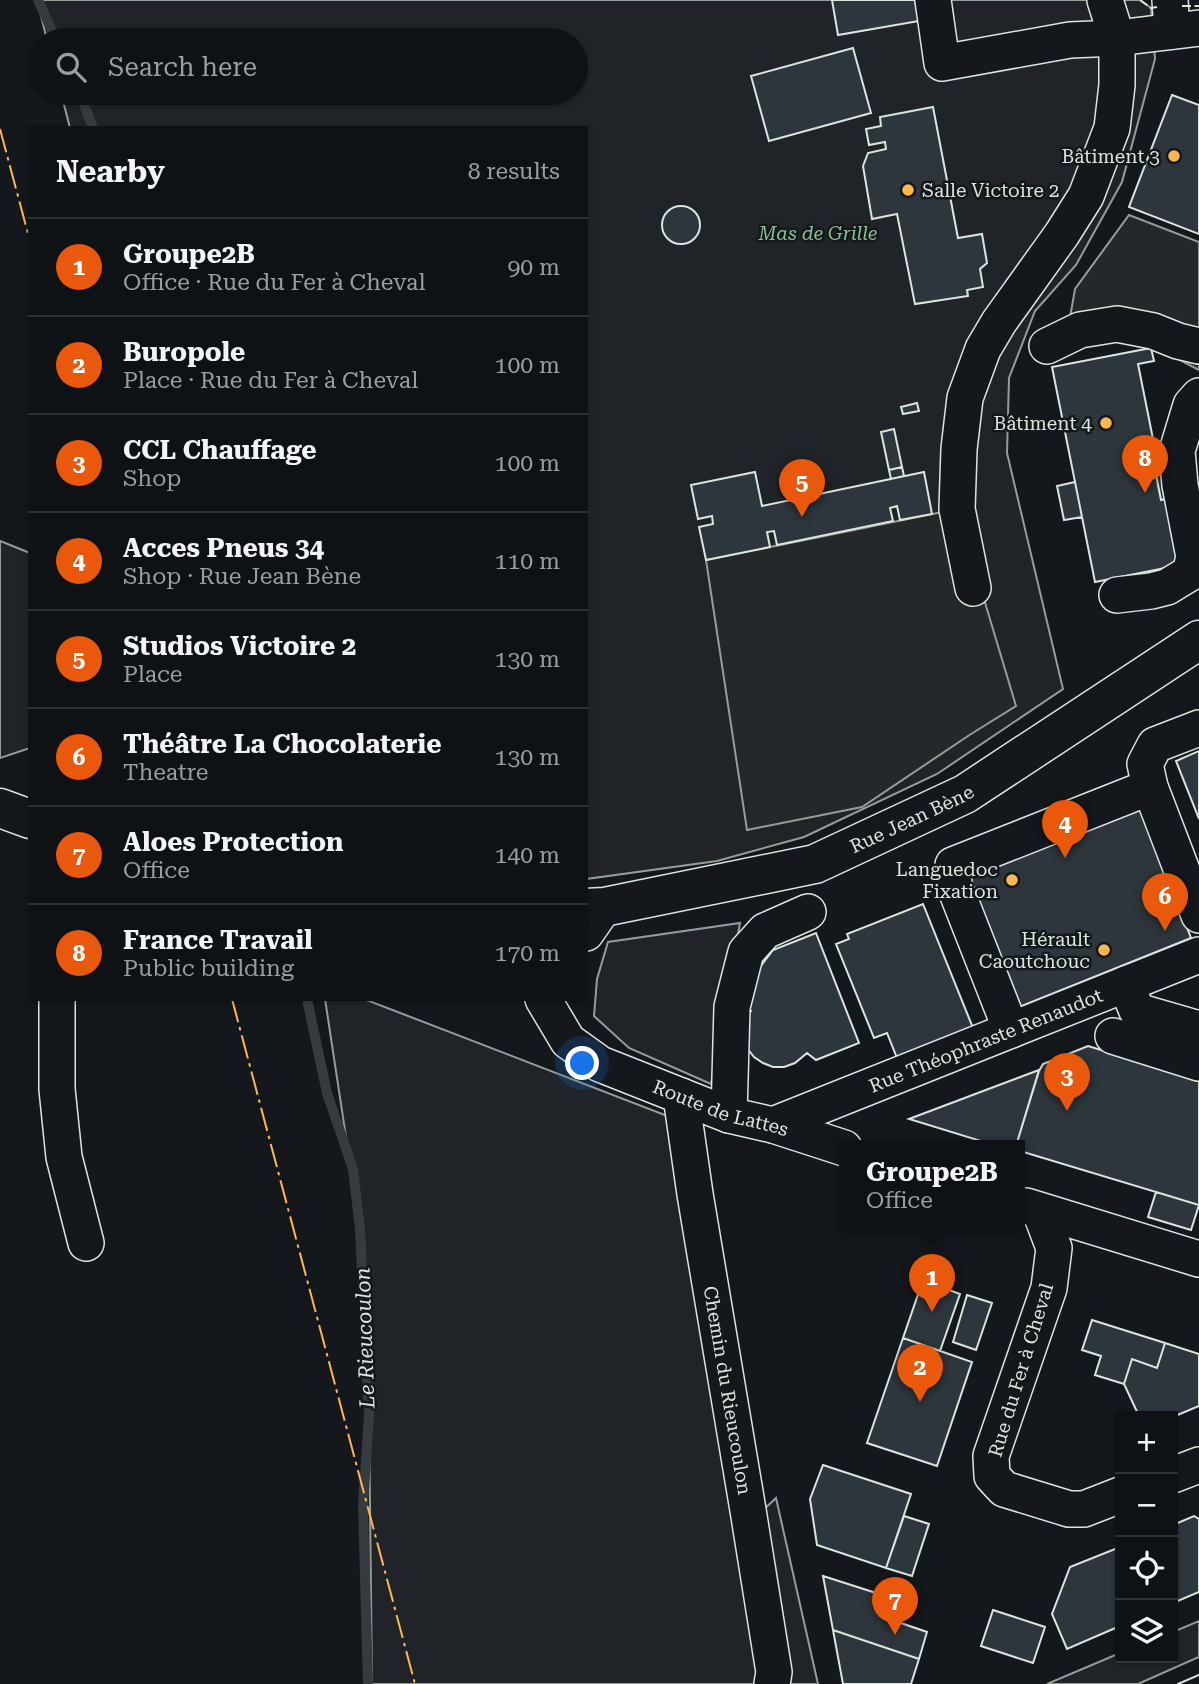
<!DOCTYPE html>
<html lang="en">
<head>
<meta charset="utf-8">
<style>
	:root { --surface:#0f1215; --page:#1d2022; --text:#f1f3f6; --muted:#9b9ea0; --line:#2f3234; --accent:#ea580c }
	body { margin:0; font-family:"Roboto Serif",serif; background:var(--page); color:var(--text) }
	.controls { position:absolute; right:21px; bottom:21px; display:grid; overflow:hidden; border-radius:0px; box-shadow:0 2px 5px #0004 }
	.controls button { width:63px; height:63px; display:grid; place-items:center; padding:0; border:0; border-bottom:2px solid var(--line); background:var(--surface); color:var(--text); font:35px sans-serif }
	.you { position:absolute; left:583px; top:1064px; width:24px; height:24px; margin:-18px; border:5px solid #fff; border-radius:50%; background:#1a73e8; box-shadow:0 0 0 10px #1a73e833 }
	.badge { display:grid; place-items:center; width:46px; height:46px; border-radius:50%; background:var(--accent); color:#fff; font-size:23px; font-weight:700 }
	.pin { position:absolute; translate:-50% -58px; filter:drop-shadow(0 2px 4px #0008) }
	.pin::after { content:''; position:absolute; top:37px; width:24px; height:21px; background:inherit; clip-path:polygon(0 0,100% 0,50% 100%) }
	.popup { position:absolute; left:839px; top:1140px; width:186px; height:91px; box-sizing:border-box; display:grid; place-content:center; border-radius:0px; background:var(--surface); filter:drop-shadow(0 2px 5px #0005); font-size:23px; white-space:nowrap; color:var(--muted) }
	.popup b { font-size:26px; color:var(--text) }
	.popup::after { content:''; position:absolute; left:50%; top:100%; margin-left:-14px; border:14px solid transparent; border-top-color:var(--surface) }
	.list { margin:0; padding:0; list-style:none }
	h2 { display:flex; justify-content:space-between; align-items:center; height:91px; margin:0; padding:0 28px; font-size:30px }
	h2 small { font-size:23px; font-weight:400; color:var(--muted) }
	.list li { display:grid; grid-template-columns:46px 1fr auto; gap:21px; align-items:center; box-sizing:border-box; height:98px; padding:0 28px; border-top:2px solid var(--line) }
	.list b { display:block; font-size:26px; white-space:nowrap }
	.list p { margin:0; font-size:23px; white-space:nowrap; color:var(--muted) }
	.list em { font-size:23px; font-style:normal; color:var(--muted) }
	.icon { flex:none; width:38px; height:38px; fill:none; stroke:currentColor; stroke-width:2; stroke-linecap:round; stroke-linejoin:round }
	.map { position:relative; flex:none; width:1199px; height:1684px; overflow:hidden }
	.search { position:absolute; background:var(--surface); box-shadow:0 2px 5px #0004; left:28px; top:28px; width:560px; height:77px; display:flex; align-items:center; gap:18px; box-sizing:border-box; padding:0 24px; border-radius:38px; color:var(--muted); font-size:26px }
	.panel { position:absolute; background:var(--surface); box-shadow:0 2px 5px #0004; left:28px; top:126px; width:560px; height:875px; border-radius:0px }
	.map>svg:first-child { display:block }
	.green { fill:#202428; stroke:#939e99; stroke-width:2 }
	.parking { fill:#24282b; stroke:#939e99; stroke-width:2 }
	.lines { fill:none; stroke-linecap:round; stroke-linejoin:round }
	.stream { stroke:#363b3e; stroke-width:10 }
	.building { fill:#2c363c; stroke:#d8e6dc; stroke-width:2 }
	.minor-casing { stroke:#d8e6dc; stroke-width:38 }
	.major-casing { stroke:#d8e6dc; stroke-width:41 }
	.minor { stroke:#14181c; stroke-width:35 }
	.major { stroke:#14181c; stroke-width:38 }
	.tram { stroke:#d8e6dc; stroke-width:2 }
	.fence { stroke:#d8e6dc; stroke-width:2; stroke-dasharray:9 3.5; stroke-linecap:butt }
	.power { stroke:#ffb74d; stroke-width:2; stroke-dasharray:24 5 3.5 5; stroke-linecap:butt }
	.poi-dot { fill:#ffb74d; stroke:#14181c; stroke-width:2.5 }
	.labels { text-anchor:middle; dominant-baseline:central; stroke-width:5; stroke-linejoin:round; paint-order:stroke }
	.poi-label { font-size:19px; fill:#d8e6dc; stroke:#14181c; text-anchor:end }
	.park-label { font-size:19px; font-style:italic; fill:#8ac095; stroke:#14181c }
	.street-label { font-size:19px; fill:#d8e6dc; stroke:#14181c }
	.water-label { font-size:21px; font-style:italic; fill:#d8e6dc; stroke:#14181c }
</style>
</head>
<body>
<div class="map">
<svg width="1199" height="1684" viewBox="0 0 1199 1684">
	<rect width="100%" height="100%" fill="#14181c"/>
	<path class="green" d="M37,0h1103l11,8 4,51 -33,123 -46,83 -41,46 -26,67 -2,75 56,236 -126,85 -133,63 -87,24 -131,18v-751h-516l-9,-35h515v-53h-529z
		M0,541l30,12v195l-30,10z
		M740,923l-29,161 -82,-36 -35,-32 3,-37 11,-37z
		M325,999h39l306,118 89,567h-387l-3,-269 -9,-186z
		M776,1498l42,186h-29l-31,-169z
		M1199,1621v36l-61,27h-91l73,-31v5h53v-26z"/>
	<path class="parking" d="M1129,215l70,27v128l-72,-38 -63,20 11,-63z
		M957,509l59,197 -45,28 -109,73 -115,23 -41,-270z"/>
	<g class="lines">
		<path class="stream" d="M38,0l18,40
			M80,93l13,35
			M307,999l20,94 26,76 7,60 9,186 -6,90 5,179"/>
	</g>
	<path class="building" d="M832,0h83l4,21 -81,14z
		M853,48l18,65 -102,28 -18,-65z
		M1172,95l27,10v129l-70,-27z
		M933,107l25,131 24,-4 5,29 -7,6 3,18 -16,3 1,6 -53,8 -18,-90 -25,5 -9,-53 5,-13 18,-4 -1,-7 -16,3 -3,-16 15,-3 -1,-9z
		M662 225a19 19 0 1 1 38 0a19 19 0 1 1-38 0Z
		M1151,348l3,13 -16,3 22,110 -4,1 5,25 5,-1 14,66 -85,17 -43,-215z
		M917,403l2,8 -16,3 -2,-7z
		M894,429l8,38 -13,3 -8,-38z
		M902,467l2,9 -13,3 -2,-9z
		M755,472l7,34 162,-34 8,42 -32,6 -3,-14 -7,2 3,13 -116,24 -3,-14 -7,1 3,15 -64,13 -7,-33 14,-3 -1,-8 -14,3 -7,-34z
		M1171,473l5,23 -15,4 -5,-25z
		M1075,482l7,35 -18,3 -7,-34z
		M1199,751v68l-23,-58z
		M1140,807l51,131 -174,70 -52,-131z
		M923,904l50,124 -76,30 -10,-25 -13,5 -38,-94 13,-5 -2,-5z
		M816,933l43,110 -43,17 -9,-7 -12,10 -11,4h-11l-10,-4 -9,-6 -7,-9v-32l4,-5 -10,-7 3,-16 29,-38z
		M1088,1046l111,34v125l-179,-54v-5h-4l23,-75 4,-7z
		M1039,1070l-23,76h-19l-88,-27z
		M1156,1192l43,13 -8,25 -43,-13z
		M923,1280l37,14 -20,57 -37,-13z
		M967,1295l25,8 -16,47 -23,-8z
		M1092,1320l73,23 -8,25 -25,-9 -8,25 -29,-9 6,-19 -19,-6z
		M903,1338l69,24 -35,104 -70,-23z
		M1165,1343l34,11v52l-26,11 -34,-1 -15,-32 8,-25 25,9z
		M823,1465l88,29 -25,74 -69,-23 -7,-46z
		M904,1516l25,8 -17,52 -26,-8z
		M1194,1516l5,3v73l-26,11v-78z
		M1120,1547v79l-53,23 -15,-35 18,-47z
		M823,1576l78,25 -6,20 32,11 -8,27 -86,-29z
		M993,1610l52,17 -12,36 -52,-17z
		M833,1630l86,29 -8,25h-68z"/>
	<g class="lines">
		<g class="minor-casing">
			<g id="minor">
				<path d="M933,0l9,63 128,-23 47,-2 82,-10"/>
				<path d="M1170,0l2,31"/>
				<path d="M1047,346l33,-16 37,-6 36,7 25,10 21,5"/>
				<path d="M973,588l-16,-79 2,-60 6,-51 18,-49 16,-27 63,-88 24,-38 26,-68 5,-43v-47l-12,-38"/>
				<path d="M1117,595l34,-4 16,-4 23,-14 4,-16 -14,-72 -3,-34 14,-46 8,-9"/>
				<path d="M1199,728l-44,17 -10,19 5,23 49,128"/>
				<path d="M586,933l18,-26"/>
				<path d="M1126,984l11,27 62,18"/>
				<path d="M57,999v90l7,68 22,86"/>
				<path id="s1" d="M543,999l25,42 32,23 129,51 44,10 71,23"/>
				<path d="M1011,1030l-57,-145 -1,-20 197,-78"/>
				<path d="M1113,1036l86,27"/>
				<path id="s2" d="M681,1096l14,98 53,316 26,162 -2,12"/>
				<path d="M729,1115l3,-108 14,-55 19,-21 43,-19"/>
				<path id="s3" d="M773,1125l426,-170"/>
				<path d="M1026,1206l173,53"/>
				<path d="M1040,1211l14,37 -5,40 -58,168 1,20 12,13 65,20h15l36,-14"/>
				<path d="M1173,1475l26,-10"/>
			</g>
		</g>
		<g class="major-casing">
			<g id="major">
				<path d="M0,808l30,11"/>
				<path id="s4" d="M586,908l18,-1 211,-43 150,-70 234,-154"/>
			</g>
		</g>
		<use href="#minor" class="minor"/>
		<use href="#major" class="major"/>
		<path class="tram" d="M1178,1684l21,-9"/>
		<path class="fence" d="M1140,0l11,8 6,-1
			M1182,6h17"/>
		<path class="power" d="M0,129l30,112
			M232,999l183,685"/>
	</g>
	<g class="poi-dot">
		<circle cx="1174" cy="156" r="7"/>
		<circle cx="908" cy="190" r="7"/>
		<circle cx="1106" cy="423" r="7"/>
		<circle cx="1012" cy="880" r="7"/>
		<circle cx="1104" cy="950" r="7"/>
	</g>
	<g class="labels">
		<g class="poi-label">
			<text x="1160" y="156">Bâtiment 3</text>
			<text x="922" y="190" text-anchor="start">Salle Victoire 2</text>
			<text x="1092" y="423">Bâtiment 4</text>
			<text x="998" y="869">Languedoc<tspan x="998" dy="22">Fixation</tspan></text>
			<text x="1090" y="939">Hérault<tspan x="1090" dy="22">Caoutchouc</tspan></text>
		</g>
		<g class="park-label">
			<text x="818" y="233">Mas de Grille</text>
		</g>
		<g class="street-label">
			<text stroke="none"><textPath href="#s4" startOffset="340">Rue Jean Bène</textPath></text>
			<text stroke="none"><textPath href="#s3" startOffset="229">Rue Théophraste Renaudot</textPath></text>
			<text stroke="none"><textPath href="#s1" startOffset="217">Route de Lattes</textPath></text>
			<text transform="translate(1021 1370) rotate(-73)">Rue du Fer à Cheval</text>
			<text stroke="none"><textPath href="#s2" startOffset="298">Chemin du Rieucoulon</textPath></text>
		</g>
		<g class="water-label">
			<text transform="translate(365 1338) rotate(-92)">Le Rieucoulon</text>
		</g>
	</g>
</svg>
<div class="controls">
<button>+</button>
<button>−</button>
<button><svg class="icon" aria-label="locate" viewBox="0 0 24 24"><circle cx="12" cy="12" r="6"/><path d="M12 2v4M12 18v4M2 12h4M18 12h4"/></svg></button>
<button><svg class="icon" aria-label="layers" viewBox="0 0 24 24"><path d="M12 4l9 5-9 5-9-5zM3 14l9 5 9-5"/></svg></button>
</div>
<div class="you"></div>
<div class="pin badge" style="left:932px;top:1312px">1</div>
<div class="popup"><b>Groupe2B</b>Office</div>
<div class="pin badge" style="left:920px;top:1402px">2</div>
<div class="pin badge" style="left:1067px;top:1111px">3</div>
<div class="pin badge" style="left:1065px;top:858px">4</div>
<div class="pin badge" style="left:802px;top:517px">5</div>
<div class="pin badge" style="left:1165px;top:931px">6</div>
<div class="pin badge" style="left:895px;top:1635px">7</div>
<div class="pin badge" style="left:1145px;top:493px">8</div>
<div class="search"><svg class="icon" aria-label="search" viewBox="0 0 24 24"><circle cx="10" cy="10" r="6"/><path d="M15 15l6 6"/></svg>Search here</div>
<section class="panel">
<h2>Nearby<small>8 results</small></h2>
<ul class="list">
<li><span class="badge">1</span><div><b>Groupe2B</b><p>Office · Rue du Fer à Cheval</p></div><em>90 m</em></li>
<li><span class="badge">2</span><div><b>Buropole</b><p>Place · Rue du Fer à Cheval</p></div><em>100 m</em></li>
<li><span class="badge">3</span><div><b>CCL Chauffage</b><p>Shop</p></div><em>100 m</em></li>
<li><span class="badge">4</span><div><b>Acces Pneus 34</b><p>Shop · Rue Jean Bène</p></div><em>110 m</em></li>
<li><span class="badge">5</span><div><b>Studios Victoire 2</b><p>Place</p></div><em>130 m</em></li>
<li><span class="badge">6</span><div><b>Théâtre La Chocolaterie</b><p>Theatre</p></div><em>130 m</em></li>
<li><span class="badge">7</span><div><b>Aloes Protection</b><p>Office</p></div><em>140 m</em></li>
<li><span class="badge">8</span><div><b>France Travail</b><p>Public building</p></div><em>170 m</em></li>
</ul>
</section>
</div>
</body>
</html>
